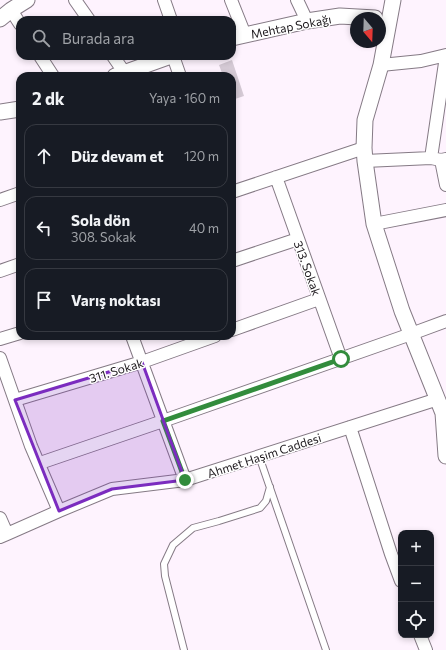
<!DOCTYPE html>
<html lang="tr">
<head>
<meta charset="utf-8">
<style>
	:root { --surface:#171b24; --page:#20242c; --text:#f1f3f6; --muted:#9ea1a6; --line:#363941 }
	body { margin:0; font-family:Commissioner,sans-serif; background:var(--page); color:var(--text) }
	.controls { position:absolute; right:12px; bottom:12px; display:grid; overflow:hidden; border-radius:8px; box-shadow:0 2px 6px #0003 }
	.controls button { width:36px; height:36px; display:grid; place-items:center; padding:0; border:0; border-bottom:1px solid var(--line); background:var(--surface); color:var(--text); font:20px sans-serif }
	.compass { position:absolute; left:350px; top:12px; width:36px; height:36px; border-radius:50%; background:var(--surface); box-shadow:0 2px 6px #0003; rotate:161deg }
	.stop { position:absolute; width:12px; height:12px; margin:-9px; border:3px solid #328c3c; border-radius:50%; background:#fff }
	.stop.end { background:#328c3c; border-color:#fff; box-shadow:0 1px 4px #0008 }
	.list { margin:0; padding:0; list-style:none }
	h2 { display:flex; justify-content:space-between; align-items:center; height:52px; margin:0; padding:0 16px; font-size:17px }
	h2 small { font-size:13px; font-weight:400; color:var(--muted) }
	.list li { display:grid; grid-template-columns:26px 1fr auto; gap:12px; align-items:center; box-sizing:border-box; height:64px; margin:0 8px 8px; padding:0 8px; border:1px solid var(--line); border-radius:12px }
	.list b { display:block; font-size:15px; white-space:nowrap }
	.list p { margin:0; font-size:13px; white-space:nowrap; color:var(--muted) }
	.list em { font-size:13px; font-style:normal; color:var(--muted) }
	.icon { flex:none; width:22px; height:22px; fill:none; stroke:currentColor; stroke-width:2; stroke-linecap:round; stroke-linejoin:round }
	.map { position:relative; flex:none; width:446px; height:650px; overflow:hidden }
	.search { position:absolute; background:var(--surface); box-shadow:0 2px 6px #0003; left:16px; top:16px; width:220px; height:44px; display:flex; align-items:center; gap:10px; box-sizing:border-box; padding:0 14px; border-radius:12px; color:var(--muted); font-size:15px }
	.panel { position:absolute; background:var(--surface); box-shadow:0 2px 6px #0003; left:16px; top:72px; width:220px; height:268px; border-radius:12px }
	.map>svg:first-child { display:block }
	.building { fill:#d5cad5 }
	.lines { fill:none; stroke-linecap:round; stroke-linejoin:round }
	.service-casing { stroke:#857a85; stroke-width:8 }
	.minor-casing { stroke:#857a85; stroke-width:14 }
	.tertiary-casing { stroke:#857a85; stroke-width:17 }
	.service { stroke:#fff; stroke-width:6 }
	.minor { stroke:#fff; stroke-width:12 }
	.tertiary { stroke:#fff; stroke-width:15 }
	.route { stroke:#328c3c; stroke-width:5 }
	.marked { fill:#7b2cbf; fill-opacity:0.2; stroke:#7b2cbf; stroke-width:3; stroke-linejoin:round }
	.labels { text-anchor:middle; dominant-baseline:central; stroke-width:3; stroke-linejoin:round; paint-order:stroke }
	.street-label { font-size:12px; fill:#1b171b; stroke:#fff }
</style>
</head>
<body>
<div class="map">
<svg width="446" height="650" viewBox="0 0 446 650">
	<rect width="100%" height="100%" fill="#fef3fe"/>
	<path class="building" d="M232,60l12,36 -12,4v-24h-19l9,-3 -3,-8z"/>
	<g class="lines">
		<g class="service-casing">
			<path id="service" d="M259,456l67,194
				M184,650l-19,-74 -1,-12 9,-19 20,-17 26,-7 41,-13 6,-7 4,-14"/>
		</g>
		<g class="minor-casing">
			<path id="minor" d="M75,0l14,20
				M164,0l7,20
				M231,0l14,35
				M297,0l10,21
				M11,10l9,14
				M40,56l13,20
				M113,56l11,16
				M173,56l7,20
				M381,65l40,-4 25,-6
				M431,158l15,-102
				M441,160l5,25
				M365,161l66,-3 10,2 5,-1
				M276,177l65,182
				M232,192l132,-44
				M0,200l20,-7
				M374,224l72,-14
				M232,261l66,-22
				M0,271l20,-7
				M232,330l87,-31
				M132,336l53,144
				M0,339l20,-6
				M0,358l31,88 28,65
				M15,400l127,-38 73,-26
				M350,427l41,127 10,27
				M39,462h4l120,-41 248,-87 35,-13
				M0,518l7,16
				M0,537l7,-3 52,-23 53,-22 73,-9 253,-81
				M420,635l6,15"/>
		</g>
		<g class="tertiary-casing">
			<path id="tertiary" d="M393,0l-12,65 -16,55 -1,28 1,13 9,63 28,87 41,102 3,43
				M0,19l11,-9 16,-10
				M232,38l75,-17 33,-5 35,2
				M115,76l56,-20
				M0,112l20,-3"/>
		</g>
		<use href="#service" class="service"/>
		<use href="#minor" class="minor"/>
		<use href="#tertiary" class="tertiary"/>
	</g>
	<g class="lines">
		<path class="route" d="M185,480l-22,-59 178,-62"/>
	</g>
	<path class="marked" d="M142,362l43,118 -73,9 -53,22 -44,-111z"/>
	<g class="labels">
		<g class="street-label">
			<text transform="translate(291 26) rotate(-11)">Mehtap Sokağı</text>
			<text transform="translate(308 268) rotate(70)">313. Sokak</text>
			<text transform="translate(116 370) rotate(-17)">311. Sokak</text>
			<text transform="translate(264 455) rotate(-18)">Ahmet Haşim Caddesi</text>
		</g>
	</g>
</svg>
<div class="controls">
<button>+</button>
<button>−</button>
<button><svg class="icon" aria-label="locate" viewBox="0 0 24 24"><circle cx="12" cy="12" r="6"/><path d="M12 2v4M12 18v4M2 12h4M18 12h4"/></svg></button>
</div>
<svg class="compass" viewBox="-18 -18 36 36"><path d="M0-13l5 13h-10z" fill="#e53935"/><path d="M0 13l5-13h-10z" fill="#9ea1a6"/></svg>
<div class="stop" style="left:341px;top:359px"></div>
<div class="stop end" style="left:185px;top:480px"></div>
<div class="search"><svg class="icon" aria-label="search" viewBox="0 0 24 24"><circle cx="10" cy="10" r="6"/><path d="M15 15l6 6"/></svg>Burada ara</div>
<section class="panel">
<h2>2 dk<small>Yaya · 160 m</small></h2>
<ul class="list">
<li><svg class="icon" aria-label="ahead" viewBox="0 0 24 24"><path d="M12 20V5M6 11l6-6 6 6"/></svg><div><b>Düz devam et</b></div><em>120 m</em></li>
<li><svg class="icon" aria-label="left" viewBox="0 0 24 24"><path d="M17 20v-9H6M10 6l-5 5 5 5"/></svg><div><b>Sola dön</b><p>308. Sokak</p></div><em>40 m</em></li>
<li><svg class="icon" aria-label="arrive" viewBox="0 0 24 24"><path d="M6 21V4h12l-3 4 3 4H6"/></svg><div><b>Varış noktası</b></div></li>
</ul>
</section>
</div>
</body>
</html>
